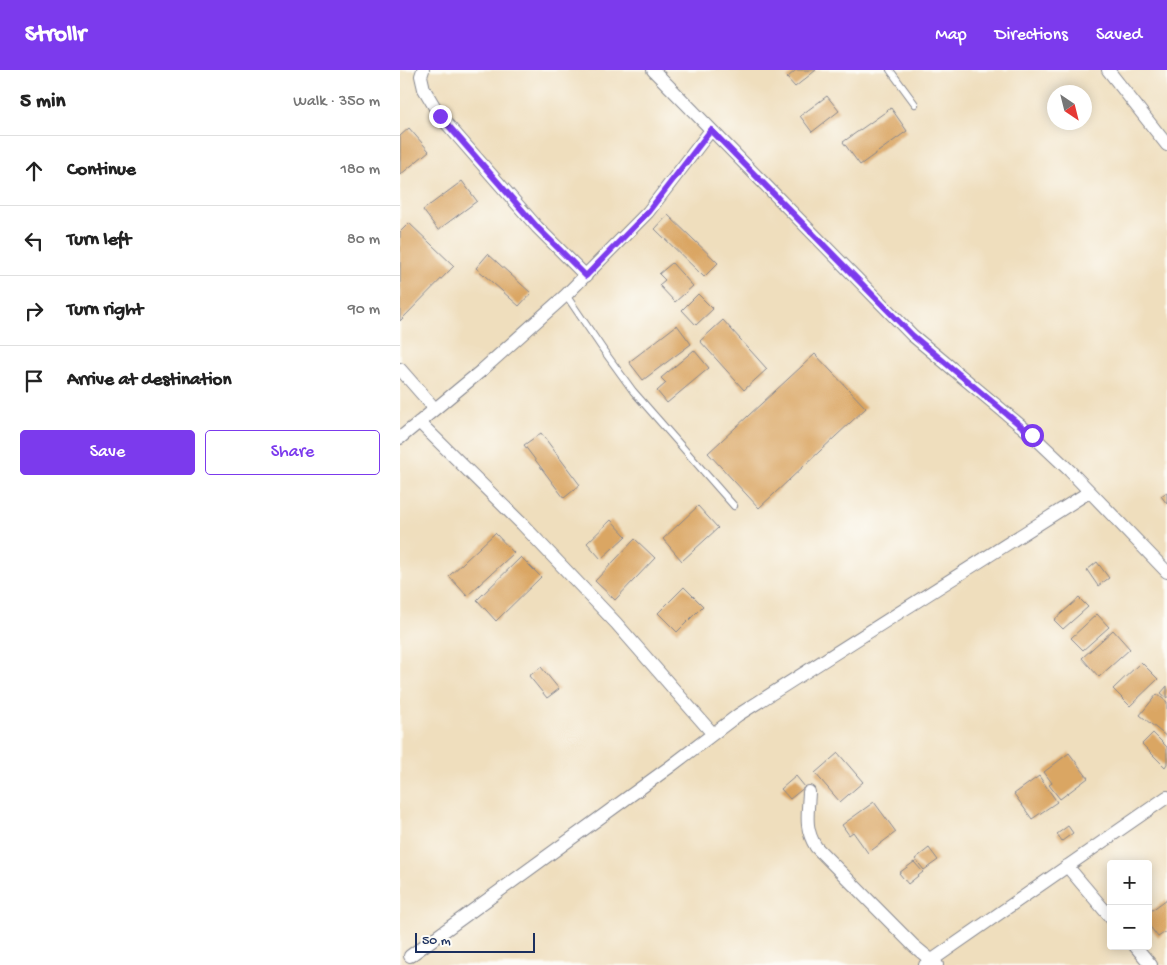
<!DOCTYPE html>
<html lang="en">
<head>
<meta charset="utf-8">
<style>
	:root { --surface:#fff; --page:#f6f6f6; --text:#222; --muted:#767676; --line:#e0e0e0; --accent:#7c3aed }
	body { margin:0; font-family:"Gochi Hand",sans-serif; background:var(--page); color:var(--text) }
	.controls { position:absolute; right:15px; bottom:15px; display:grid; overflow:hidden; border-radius:5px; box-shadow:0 2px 12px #0003 }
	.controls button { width:45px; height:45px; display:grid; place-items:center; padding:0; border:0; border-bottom:1px solid var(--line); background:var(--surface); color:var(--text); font:25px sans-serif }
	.compass { position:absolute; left:647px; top:15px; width:45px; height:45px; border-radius:50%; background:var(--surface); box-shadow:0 2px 12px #0003; rotate:145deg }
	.scale { position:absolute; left:15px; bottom:12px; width:120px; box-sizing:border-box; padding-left:5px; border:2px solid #1b2f5e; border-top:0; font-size:14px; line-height:18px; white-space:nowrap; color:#1b2f5e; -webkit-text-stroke:4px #fdfcf7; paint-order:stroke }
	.stop { position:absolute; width:15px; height:15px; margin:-11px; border:4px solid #7c3aed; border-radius:50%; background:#fff }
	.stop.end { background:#7c3aed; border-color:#fff; box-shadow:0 1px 5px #0008 }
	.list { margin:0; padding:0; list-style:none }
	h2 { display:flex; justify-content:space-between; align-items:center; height:65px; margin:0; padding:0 20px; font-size:21px }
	h2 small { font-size:16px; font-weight:400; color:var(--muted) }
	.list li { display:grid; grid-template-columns:32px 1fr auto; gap:15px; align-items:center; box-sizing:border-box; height:70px; padding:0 20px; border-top:1px solid var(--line) }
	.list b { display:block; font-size:19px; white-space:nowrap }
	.list em { font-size:16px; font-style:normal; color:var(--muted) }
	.actions { display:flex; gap:10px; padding:15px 20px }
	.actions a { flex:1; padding:11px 0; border:1px solid var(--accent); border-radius:5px; text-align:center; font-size:18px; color:var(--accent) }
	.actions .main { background:var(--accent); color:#fff }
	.icon { flex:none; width:28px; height:28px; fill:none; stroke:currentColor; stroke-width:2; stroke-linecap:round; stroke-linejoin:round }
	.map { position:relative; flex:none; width:767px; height:895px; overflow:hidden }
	header { display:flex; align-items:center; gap:30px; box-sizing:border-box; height:70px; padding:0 25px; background:var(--accent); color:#fff }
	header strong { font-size:24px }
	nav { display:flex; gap:28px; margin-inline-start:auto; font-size:18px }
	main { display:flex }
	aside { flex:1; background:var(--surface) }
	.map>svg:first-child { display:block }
	.building { fill:#daa663 }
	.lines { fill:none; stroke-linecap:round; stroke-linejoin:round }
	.service-casing { stroke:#85868e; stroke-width:8 }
	.minor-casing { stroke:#85868e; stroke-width:14 }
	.service { stroke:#fff; stroke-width:6 }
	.minor { stroke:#fff; stroke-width:12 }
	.route { stroke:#7c3aed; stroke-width:6 }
</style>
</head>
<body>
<header>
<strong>Strollr</strong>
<nav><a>Map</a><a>Directions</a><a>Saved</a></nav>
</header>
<main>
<aside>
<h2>5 min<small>Walk · 350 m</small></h2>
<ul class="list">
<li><svg class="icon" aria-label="ahead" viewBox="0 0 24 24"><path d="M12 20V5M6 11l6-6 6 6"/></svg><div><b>Continue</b></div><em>180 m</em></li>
<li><svg class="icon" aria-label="left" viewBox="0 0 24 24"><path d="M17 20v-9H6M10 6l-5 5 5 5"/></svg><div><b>Turn left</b></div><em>80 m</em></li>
<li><svg class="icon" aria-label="right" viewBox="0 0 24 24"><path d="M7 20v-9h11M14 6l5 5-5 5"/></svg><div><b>Turn right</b></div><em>90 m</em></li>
<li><svg class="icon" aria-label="arrive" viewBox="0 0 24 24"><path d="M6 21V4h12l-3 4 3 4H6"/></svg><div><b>Arrive at destination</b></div></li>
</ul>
<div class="actions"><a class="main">Save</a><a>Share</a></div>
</aside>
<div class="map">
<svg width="767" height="895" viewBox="0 0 767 895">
	<rect width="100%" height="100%" fill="#fdfcf7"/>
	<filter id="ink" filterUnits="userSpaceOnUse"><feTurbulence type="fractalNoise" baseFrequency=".02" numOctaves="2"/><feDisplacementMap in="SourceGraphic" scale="10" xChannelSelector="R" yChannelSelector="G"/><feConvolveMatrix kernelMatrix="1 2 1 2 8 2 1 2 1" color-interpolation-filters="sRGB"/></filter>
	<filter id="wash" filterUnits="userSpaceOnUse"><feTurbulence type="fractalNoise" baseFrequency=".0096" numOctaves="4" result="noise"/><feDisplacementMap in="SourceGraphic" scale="20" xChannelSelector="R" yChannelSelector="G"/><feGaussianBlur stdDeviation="1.12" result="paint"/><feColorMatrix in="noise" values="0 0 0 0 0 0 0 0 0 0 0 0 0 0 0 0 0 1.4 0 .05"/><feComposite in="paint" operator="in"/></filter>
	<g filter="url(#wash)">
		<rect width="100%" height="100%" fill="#efdebd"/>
		<g id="blocks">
			<path class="building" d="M396,0h20l-21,17 -8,-9z
				M427,26l12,15 -27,21 -12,-16z
				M491,38l16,23 -47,34 -17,-23z
				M9,58l20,23 -29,24v-39z
				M62,111l15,20 -39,29 -15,-20z
				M268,145l50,48 -14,14 -49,-48z
				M9,153l45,43 -54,55v-89z
				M88,184l43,39 -12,13 -43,-38z
				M272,193l21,23 -18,16 -16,-17 6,-5 -6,-6z
				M298,224l15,15 -17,16 -14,-15z
				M323,250l44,49 -23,21 -44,-49z
				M277,255l14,19 -48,36 -14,-18z
				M294,280l15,18 -42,35 -10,-12 9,-8 -5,-5z
				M415,284l51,54 -107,100 -51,-55z
				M141,363l39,52 -16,13 -40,-53z
				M767,422v12l-6,-8z
				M298,436l20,22 -36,33 -19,-22z
				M211,450l15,16 -25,23 -14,-16z
				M95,463l19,20 -47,43 -18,-20z
				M235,469l20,19 -40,42 -20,-19z
				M121,487l20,20 -45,44 -19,-21z
				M697,492l12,16 -11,8 -11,-16z
				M284,517l19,19 -26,26 -19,-19z
				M679,528l9,9 -25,22 -9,-9z
				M697,544l12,13 -26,23 -12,-12z
				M713,560l17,19 -31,28 -17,-19z
				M741,592l17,17 -28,27 -17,-17z
				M141,597l18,22 -12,9 -18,-22z
				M767,616v12l-6,-5z
				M757,624l10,8v35l-27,-22z
				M753,663l14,14v17l-2,3 -23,-23z
				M438,683l25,29 -23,20 -25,-29z
				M669,683l19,25 -28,21 -11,-14 3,-2 -8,-11z
				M396,706l9,11 -15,12 -9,-10z
				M639,706l18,26 -25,17 -18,-25z
				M474,732l22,30 -28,21 -15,-21 -4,3 -7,-10z
				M668,756l5,7 -11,8 -5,-7z
				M529,778l9,12 -14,10 -9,-11z
				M514,792l9,10 -15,12 -9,-11z
				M767,829v32l-9,6 -10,-13v-11z"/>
		</g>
	</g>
	<g filter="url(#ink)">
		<use href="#blocks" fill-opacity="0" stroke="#85868e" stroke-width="1"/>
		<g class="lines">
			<g class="service-casing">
				<path id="service" d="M490,0l25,34
					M166,225l38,56 29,40 101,115"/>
			</g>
			<g class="minor-casing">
				<path id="minor" d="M23,0l-2,6 3,13 16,27 97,111 49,49
					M253,0l259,265 120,100 38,36 97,101
					M708,0l59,75
					M0,299l35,40
					M19,352l103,102 94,99 97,111
					M0,368l81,-67 85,-76 82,-83 63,-82
					M409,722c-1,22 -5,36 7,55l98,99 23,19
					M667,796l44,52
					M735,876l16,19
					M10,886l261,-190 67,-51 351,-223
					M525,895l242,-168"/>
			</g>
			<use href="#service" class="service"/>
			<use href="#minor" class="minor"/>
		</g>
	</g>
	<g class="lines" filter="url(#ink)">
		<path class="route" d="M40,46l97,111 49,49 62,-64 63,-82 201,205 120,100"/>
	</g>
</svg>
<div class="controls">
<button>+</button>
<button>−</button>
</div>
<svg class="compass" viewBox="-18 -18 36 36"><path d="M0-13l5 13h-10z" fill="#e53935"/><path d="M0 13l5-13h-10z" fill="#767676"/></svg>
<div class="scale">50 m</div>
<div class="stop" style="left:632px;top:365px"></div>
<div class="stop end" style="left:40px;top:46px"></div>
</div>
</main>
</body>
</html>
